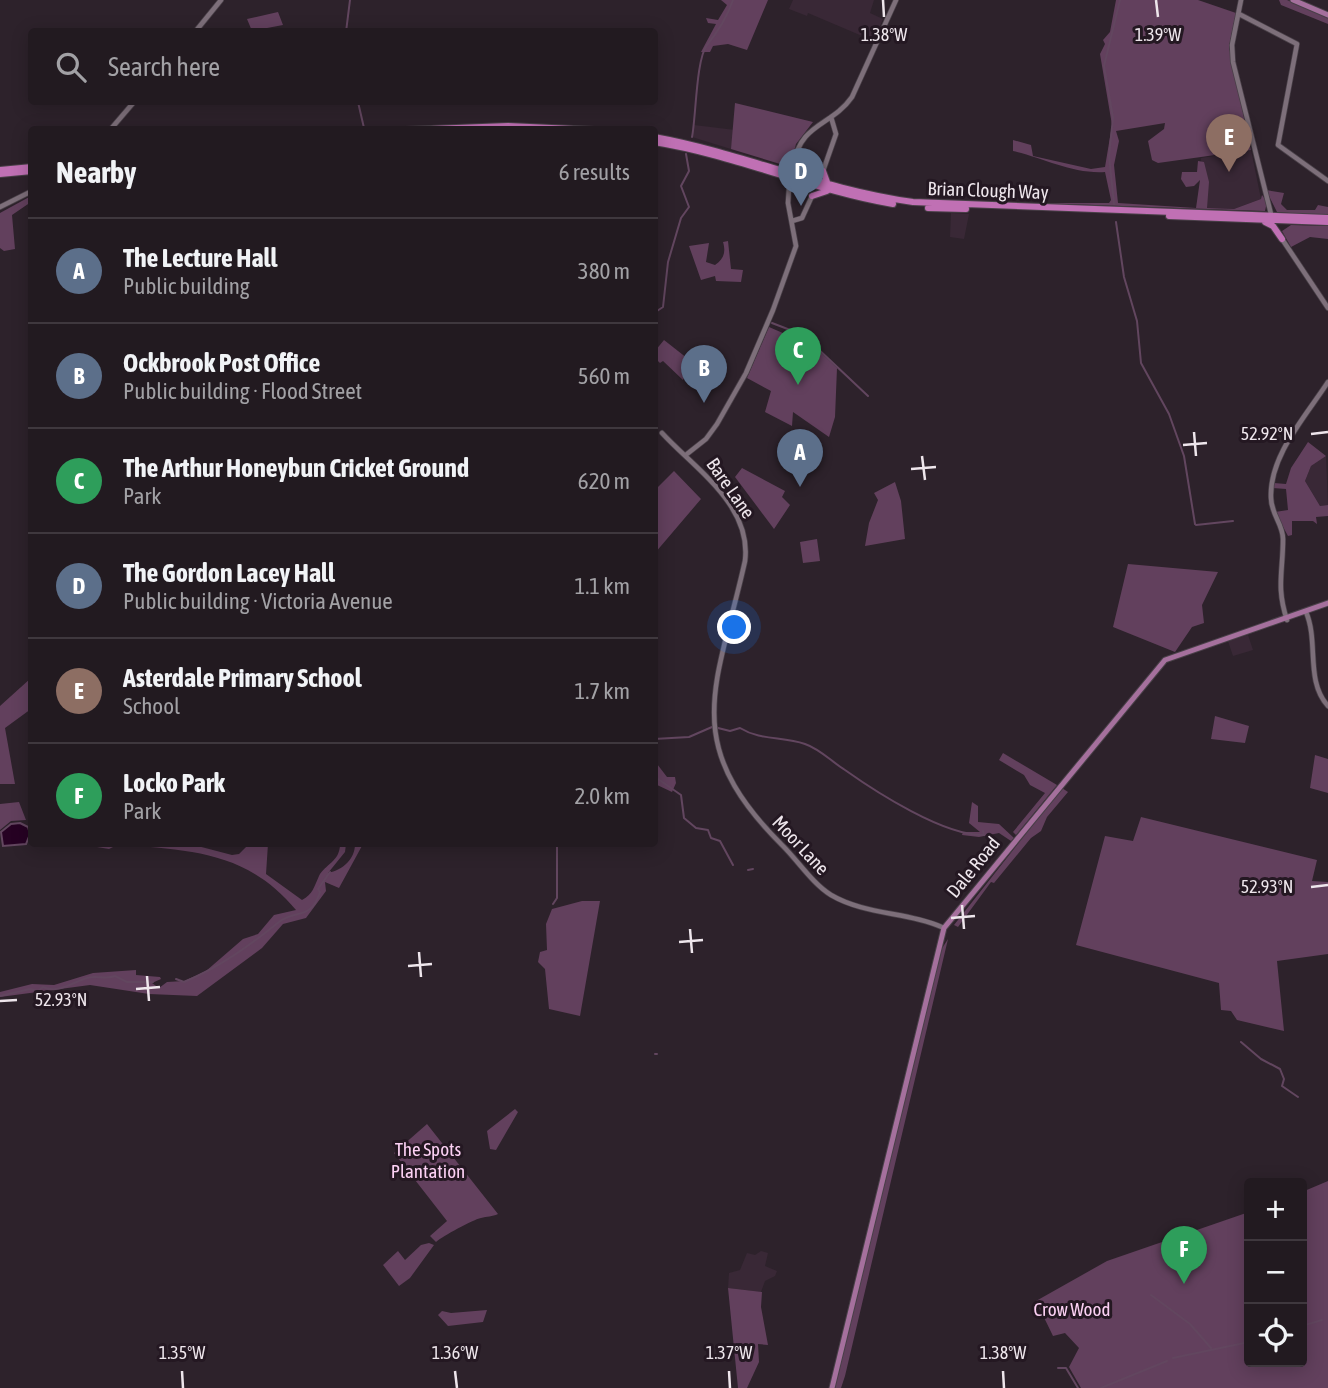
<!DOCTYPE html>
<html lang="en">
<head>
<meta charset="utf-8">
<style>
	:root { --surface:#221a20; --page:#2a2329; --text:#f1f3f6; --muted:#a2a1a5; --line:#3f383e; --accent:#db2777 }
	body { margin:0; font-family:"Asap Condensed",sans-serif; background:var(--page); color:var(--text) }
	.controls { position:absolute; right:21px; bottom:21px; display:grid; overflow:hidden; border-radius:7px; box-shadow:0 4px 18px #0003 }
	.controls button { width:63px; height:63px; display:grid; place-items:center; padding:0; border:0; border-bottom:2px solid var(--line); background:var(--surface); color:var(--text); font:35px sans-serif }
	.you { position:absolute; left:735px; top:628px; width:24px; height:24px; margin:-18px; border:5px solid #fff; border-radius:50%; background:#1a73e8; box-shadow:0 0 0 10px #1a73e833 }
	.badge { display:grid; place-items:center; width:46px; height:46px; border-radius:50%; background:var(--accent); color:#fff; font-size:23px; font-weight:700 }
	.pin { position:absolute; translate:-50% -58px; filter:drop-shadow(0 2px 4px #0008) }
	.pin::after { content:''; position:absolute; top:37px; width:24px; height:21px; background:inherit; clip-path:polygon(0 0,100% 0,50% 100%) }
	.list { margin:0; padding:0; list-style:none }
	h2 { display:flex; justify-content:space-between; align-items:center; height:91px; margin:0; padding:0 28px; font-size:30px }
	h2 small { font-size:23px; font-weight:400; color:var(--muted) }
	.list li { display:grid; grid-template-columns:46px 1fr auto; gap:21px; align-items:center; box-sizing:border-box; height:105px; padding:0 28px; border-top:2px solid var(--line) }
	.list b { display:block; font-size:26px; white-space:nowrap }
	.list p { margin:0; font-size:23px; white-space:nowrap; color:var(--muted) }
	.list em { font-size:23px; font-style:normal; color:var(--muted) }
	.icon { flex:none; width:38px; height:38px; fill:none; stroke:currentColor; stroke-width:2; stroke-linecap:round; stroke-linejoin:round }
	.map { position:relative; flex:none; width:1328px; height:1388px; overflow:hidden }
	.search { position:absolute; background:var(--surface); box-shadow:0 4px 18px #0003; left:28px; top:28px; width:630px; height:77px; display:flex; align-items:center; gap:18px; box-sizing:border-box; padding:0 24px; border-radius:7px; color:var(--muted); font-size:26px }
	.panel { position:absolute; background:var(--surface); box-shadow:0 4px 18px #0003; left:28px; top:126px; width:630px; height:721px; border-radius:7px }
	.map>svg:first-child { display:block }
	.built { fill:#392836 }
	.green { fill:#62405d }
	.water { fill:#260223; stroke:#62465f; stroke-width:2 }
	.lines { fill:none; stroke-linecap:round; stroke-linejoin:round }
	.stream { stroke:#62465f; stroke-width:2 }
	.secondary-casing { stroke:#494048; stroke-width:6 }
	.primary-casing { stroke:#494048; stroke-width:7 }
	.highway-casing { stroke:#494048; stroke-width:8 }
	.secondary { stroke:#7d6f7a; stroke-width:4.5 }
	.primary { stroke:#a5709d; stroke-width:5 }
	.highway { stroke:#c070b4; stroke-width:6 }
	.secondary-bridge-casing { stroke:#494048; stroke-width:6; stroke-linecap:butt }
	.secondary-bridge { stroke:#7d6f7a; stroke-width:4.5 }
	.ticks { fill:none; stroke:#eee6ec; stroke-width:2.5 }
	.labels { text-anchor:middle; dominant-baseline:central; stroke-width:6; stroke-linejoin:round; paint-order:stroke }
	.street-label { font-size:19px; fill:#eee6ec; stroke:#241822 }
	.park-label { font-size:19px; fill:#fcd1f4; stroke:#241822 }
	.ticks-label { font-size:18px; text-anchor:middle; fill:#eee6ec; stroke:#241822; stroke-width:6; stroke-linejoin:round; paint-order:stroke }
</style>
</head>
<body>
<div class="map">
<svg width="1328" height="1388" viewBox="0 0 1328 1388">
	<rect width="100%" height="100%" fill="#2d222b"/>
	<path class="built" d="M793,0h81l-4,13 13,6 -9,22 -66,-28 -1,3 -18,-7z
		M694,125l41,5 -4,19 -39,-12z
		M1251,150l10,49 -27,10 -30,-1 -3,-50z
		M951,213l18,1 -5,25 -14,-2z
		M1326,456l2,49 -8,1 -15,-25 6,-15z
		M1248,635l5,15 -20,6 -5,-15z
		M761,1251l7,2 -3,13 12,5 -2,5 -10,5 -4,11 -33,-4 1,-15 11,-3 7,-17 8,2z"/>
	<path class="green" d="M721,0h47l-21,50 -19,-6 -15,2 -3,6h-9l15,-28 -8,-1 -2,-5 12,2 9,-15z
		M1116,0h82l38,13 -7,34 22,103 -93,13 -6,-3 -4,-19 16,-12 1,-6 -49,8 3,10 -5,24 4,38 78,5 4,-28 -6,6 -8,1 -5,-8 1,-7h15l1,-11 6,1 5,20 -2,26 27,1 27,-10 1,-4 5,7 -2,9 -228,-8h72l2,-3 -6,-28c-33,2 -61,-14 -92,-21v-11l18,5 2,11 58,13 14,-2 7,-42 -12,-71 5,-10 -2,-4 7,-8z
		M1279,0h8l41,17v7l-47,-19z
		M278,12l5,13 -31,6 -5,-12z
		M735,103l78,19 -17,22 -6,23 -59,-18z
		M1266,190l18,3 -3,11 6,6h28l3,-5 10,2v9l-51,-4z
		M31,196v6l-19,13 3,34 -11,2 -4,-3v-35z
		M1291,225l37,1v13l-18,-2 -19,10 -9,-16z
		M728,241l3,28 12,1 -2,12 -25,-1 -1,-5 -14,4 -12,-34 20,-3 -3,19 9,3c9,-6 11,-13 8,-23z
		M769,327l46,20 22,21 -2,49 -6,20 -36,-25 -1,14 -27,-14 6,-21 -24,-13z
		M664,340l28,22 -9,18 -20,-19 -3,2 -5,-5v-7z
		M1308,442l18,14 -15,10 -6,15 15,25 8,-1v11l-12,1 1,7 -4,-3h-21v14l-4,1 -13,-24 13,-2 -2,-21 -13,-1 1,-5 12,1 5,-16z
		M742,468l43,23 -3,6 8,8 -16,24 -39,-52z
		M674,471l27,28 -46,54v-63z
		M895,482l6,19 4,38 -40,7 4,-23 9,-23 -4,-7z
		M817,539l3,22 -17,2 -3,-21z
		M1128,564l90,8 -16,33 2,18 -12,4 -17,25 -62,-25z
		M31,678v31l-26,19 10,56h-15v-78z
		M1215,716l34,10 -4,17 -34,-4z
		M1003,753l54,32 -41,50 -3,-3 32,-39 -15,-8 -6,-10 -25,-15z
		M1315,755l13,4v34l-18,-5z
		M654,760l13,17h8l1,6 -4,9 -17,-8z
		M1062,788l6,4 -21,25 -6,14 -10,7 -37,45 -3,-1 -33,45 -4,-2z
		M19,802l7,18 -15,1 -11,9v-26z
		M972,802l6,4v16l21,2 15,14 -3,3 -12,-8 -20,4 -17,-2 1,-3h17l-11,-9z
		M1141,817l176,43 -5,21 16,1v72l-51,7 7,70 -47,-11 -6,-9 -10,-1 -2,-27 -143,-38 29,-109 28,5z
		M79,844h111l42,11 7,-1 10,-10h19l-2,30 36,26c11,-6 12,-13 17,-24 6,-12 21,-14 21,-32h6l-1,8 -17,21c15,-3 27,-14 27,-29h8l-24,44 -14,-6 1,9 -20,27 -23,6 -21,24 -65,48 -48,-2 -59,-9 -90,12v-5l32,-8 22,1 39,-12 43,-3v5l24,2 1,2 -9,4 7,5 8,-6 17,-1 22,-10 37,-32 15,-5 16,-19 22,-5c-50,-60 -107,-59 -177,-66l-10,5z
		M582,901h18l-20,115 -31,-7 -4,-40 -7,-7 2,-10 7,-2 -1,-26 6,-15z
		M948,939l-103,437 -4,12h-6l104,-435z
		M515,1109l3,3 -22,38 -6,-1 -3,-18z
		M427,1124l71,90c-6,3 -11,2 -17,4 -9,2 -38,18 -45,24l-6,-6 17,-15 -53,-68z
		M1328,1181v207h-247l-12,-21 10,-19 -14,-15 -12,3 -17,-35 71,-40 142,-49v150h53v-170z
		M429,1243l5,2 -24,33 -11,8 -16,-21 15,-14 7,9 16,-15z
		M728,1288l34,4 -1,15 7,38 -10,-1 1,18 -12,26h-9z
		M487,1310l-4,12 -35,4 -10,-11 4,-4 9,2z"/>
	<path class="water" d="M20,823l8,4 2,7 -4,10 -23,2 -2,-14 10,-8z"/>
	<g class="lines">
		<path class="stream" d="M346,32l4,-32
			M358,102l6,26
			M692,137c4,-19 4,-78 15,-92 10,-12 20,-28 26,-45
			M1114,204l-5,-48 4,-38 -9,-52 16,-66
			M1116,222l8,55 13,44 4,42 28,51 15,42 11,68
			M654,313l9,-6 5,-45 13,-44 8,-11 -8,-21 8,-15 -3,-17
			M772,323l26,10 10,7
			M816,347l52,49
			M1196,525l37,-4
			M718,728l12,3 10,-3c21,13 42,8 65,16 15,5 27,18 40,26 31,22 99,66 139,65l-1,-4
			M654,739l35,-2 23,-10
			M654,769l4,10 23,16 3,23 12,10 12,2 3,8 9,3 13,24
			M748,870l5,-1
			M553,904l4,-6v-54
			M176,979l8,3c36,-15 65,-36 95,-60 16,-13 32,-1 41,-30l-2,-3 12,-17
			M0,996l30,-7 8,2 5,-4c15,7 30,-5 44,-9 10,-3 19,2 28,-2l12,6h26
			M1241,1042l20,17 19,10 4,10 -2,7 16,11
			M655,1054h2
			M402,1162l2,3
			M1151,1295l39,29 21,24
			M1302,1326l20,-6
			M1173,1358l76,-16
			M1058,1368h8l12,20
			M1101,1388l66,-27"/>
		<g class="secondary-casing">
			<path id="secondary" d="M1241,0l-9,45 1,17 38,152
				M1239,14l58,30 -19,101 50,36
				M195,32l26,-32
				M110,130l24,-28
				M794,164c6,-41 38,-38 58,-67l44,-97
				M823,171l13,-37 -5,-17
				M0,207l32,-16
				M792,221l10,-3 10,-22
				M1282,239l46,69
				M662,433c33,36 90,72 83,128 -28,126 -67,181 38,285 15,15 30,38 48,49 34,20 78,17 113,33
				M687,454l19,-15 11,-15 29,-51 27,-63 23,-64 -8,-43 1,-15
				M1306,612c13,30 -1,69 22,94
				M1287,620c-11,-33 -4,-48 -4,-81 0,-15 -12,-25 -12,-41 -2,-42 35,-82 57,-116"/>
		</g>
		<g class="primary-casing">
			<path id="primary" d="M1293,0l35,15
				M832,1388l112,-460 221,-268 163,-57"/>
		</g>
		<g class="highway-casing">
			<path id="highway" d="M405,130l103,-4 87,4
				M654,137c88,16 170,53 259,65l415,16
				M654,142c82,13 157,48 239,62
				M0,170l32,-3
				M0,174l32,-3
				M808,176l15,-5 4,11
				M812,196l15,-5
				M928,208l38,1
				M1169,216l159,6
				M1265,222l8,4 9,13"/>
		</g>
		<use href="#secondary" class="secondary"/>
		<use href="#primary" class="primary"/>
		<use href="#highway" class="highway"/>
		<g class="secondary-bridge-casing">
			<path id="secondary-bridge" d="M789,188l5,-24"/>
		</g>
		<use href="#secondary-bridge" class="secondary-bridge"/>
	</g>
	<path class="ticks" d="M883,0l1,17M1156,0l2,17M1194,432l2,24M1311,434l17,-2M1183,445l24,-2M922,456l3,24M911,469l25,-2M1311,887l17,-2M962,905l2,24M951,918l24,-2M690,929l2,24M679,942l24,-2M419,952l2,25M408,966l24,-2M147,976l2,25M136,989l24,-2M0,1001l17,-1M182,1371l1,17M455,1371l2,17M729,1371l1,17M1003,1371l1,17"/>
	<g class="labels">
		<g class="street-label">
			<text transform="translate(988 190) rotate(2)">Brian Clough Way</text>
			<text transform="translate(731 488) rotate(55)">Bare Lane</text>
			<text transform="translate(801 845) rotate(47)">Moor Lane</text>
			<text transform="translate(973 867) rotate(-51)">Dale Road</text>
		</g>
		<g class="park-label">
			<text x="428" y="1149">The Spots<tspan x="428" dy="22">Plantation</tspan></text>
			<text x="1072" y="1309">Crow Wood</text>
		</g>
	</g>
	<g class="ticks-label">
		<text x="884" y="41">1.38°W</text>
		<text x="1158" y="41">1.39°W</text>
		<text x="1267" y="440">52.92°N</text>
		<text x="1267" y="893">52.93°N</text>
		<text x="61" y="1006">52.93°N</text>
		<text x="182" y="1359">1.35°W</text>
		<text x="455" y="1359">1.36°W</text>
		<text x="729" y="1359">1.37°W</text>
		<text x="1003" y="1359">1.38°W</text>
	</g>
</svg>
<div class="controls">
<button>+</button>
<button>−</button>
<button><svg class="icon" aria-label="locate" viewBox="0 0 24 24"><circle cx="12" cy="12" r="6"/><path d="M12 2v4M12 18v4M2 12h4M18 12h4"/></svg></button>
</div>
<div class="you"></div>
<div class="pin badge" style="left:800px;top:487px;background:#5c6f8a">A</div>
<div class="pin badge" style="left:704px;top:403px;background:#5c6f8a">B</div>
<div class="pin badge" style="left:798px;top:385px;background:#2e9e5b">C</div>
<div class="pin badge" style="left:801px;top:206px;background:#5c6f8a">D</div>
<div class="pin badge" style="left:1229px;top:172px;background:#8d6e63">E</div>
<div class="pin badge" style="left:1184px;top:1284px;background:#2e9e5b">F</div>
<div class="search"><svg class="icon" aria-label="search" viewBox="0 0 24 24"><circle cx="10" cy="10" r="6"/><path d="M15 15l6 6"/></svg>Search here</div>
<section class="panel">
<h2>Nearby<small>6 results</small></h2>
<ul class="list">
<li><span class="badge" style="background:#5c6f8a">A</span><div><b>The Lecture Hall</b><p>Public building</p></div><em>380 m</em></li>
<li><span class="badge" style="background:#5c6f8a">B</span><div><b>Ockbrook Post Office</b><p>Public building · Flood Street</p></div><em>560 m</em></li>
<li><span class="badge" style="background:#2e9e5b">C</span><div><b>The Arthur Honeybun Cricket Ground</b><p>Park</p></div><em>620 m</em></li>
<li><span class="badge" style="background:#5c6f8a">D</span><div><b>The Gordon Lacey Hall</b><p>Public building · Victoria Avenue</p></div><em>1.1 km</em></li>
<li><span class="badge" style="background:#8d6e63">E</span><div><b>Asterdale Primary School</b><p>School</p></div><em>1.7 km</em></li>
<li><span class="badge" style="background:#2e9e5b">F</span><div><b>Locko Park</b><p>Park</p></div><em>2.0 km</em></li>
</ul>
</section>
</div>
</body>
</html>
